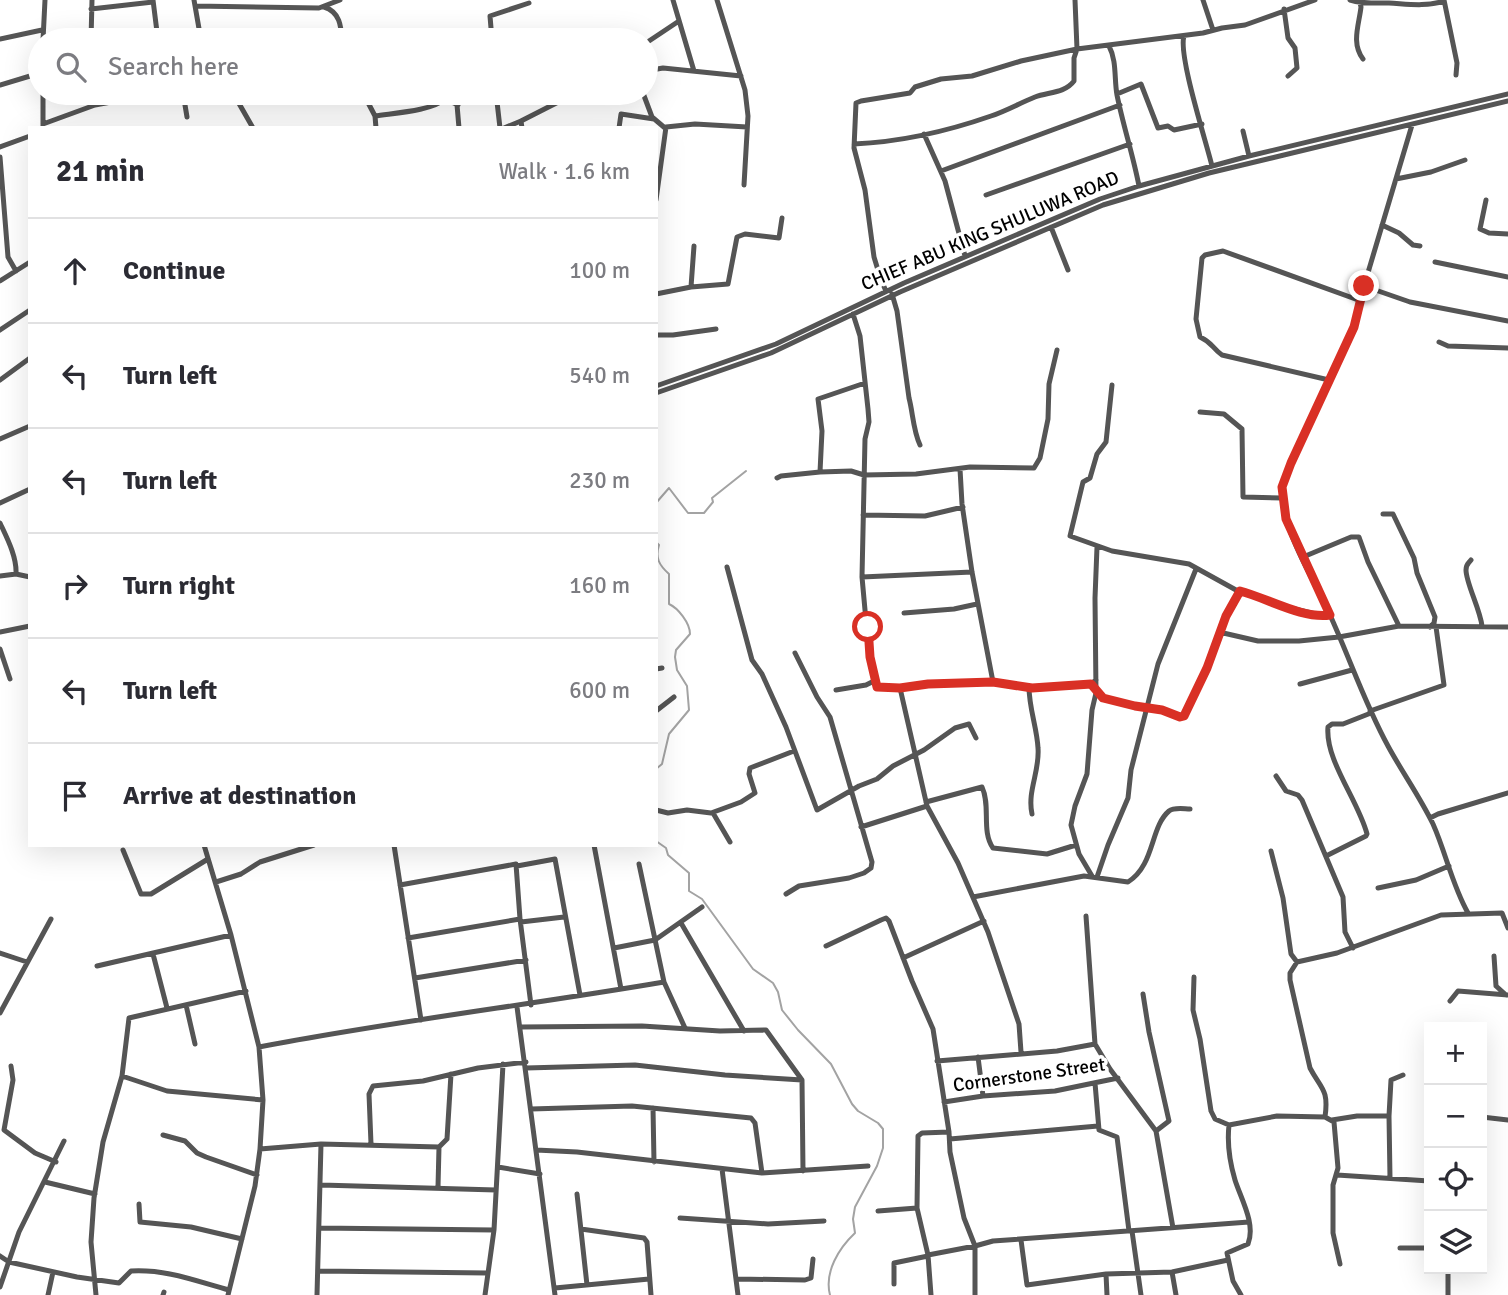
<!DOCTYPE html>
<html lang="en">
<head>
<meta charset="utf-8">
<style>
	:root { --surface:#fff; --page:#f2f2f3; --text:#2b2b33; --muted:#7c7c81; --line:#e1e1e2 }
	body { margin:0; font-family:Signika,sans-serif; background:var(--page); color:var(--text) }
	.controls { position:absolute; right:21px; bottom:21px; display:grid; overflow:hidden; border-radius:0px; box-shadow:0 7px 28px #0002 }
	.controls button { width:63px; height:63px; display:grid; place-items:center; padding:0; border:0; border-bottom:2px solid var(--line); background:var(--surface); color:var(--text); font:35px sans-serif }
	.stop { position:absolute; width:21px; height:21px; margin:-16px; border:5px solid #d93025; border-radius:50%; background:#fff }
	.stop.end { background:#d93025; border-color:#fff; box-shadow:0 2px 7px #0008 }
	.list { margin:0; padding:0; list-style:none }
	h2 { display:flex; justify-content:space-between; align-items:center; height:91px; margin:0; padding:0 28px; font-size:30px }
	h2 small { font-size:23px; font-weight:400; color:var(--muted) }
	.list li { display:grid; grid-template-columns:46px 1fr auto; gap:21px; align-items:center; box-sizing:border-box; height:105px; padding:0 28px; border-top:2px solid var(--line) }
	.list b { display:block; font-size:26px; white-space:nowrap }
	.list em { font-size:23px; font-style:normal; color:var(--muted) }
	.icon { flex:none; width:38px; height:38px; fill:none; stroke:currentColor; stroke-width:2; stroke-linecap:round; stroke-linejoin:round }
	.map { position:relative; flex:none; width:1508px; height:1295px; overflow:hidden }
	.search { position:absolute; background:var(--surface); box-shadow:0 7px 28px #0002; left:28px; top:28px; width:630px; height:77px; display:flex; align-items:center; gap:18px; box-sizing:border-box; padding:0 24px; border-radius:38px; color:var(--muted); font-size:26px }
	.panel { position:absolute; background:var(--surface); box-shadow:0 7px 28px #0002; left:28px; top:126px; width:630px; height:721px; border-radius:0px }
	.map>svg:first-child { display:block }
	.lines { fill:none; stroke-linecap:round; stroke-linejoin:round }
	.stream { stroke:#a3a3a3; stroke-width:2 }
	.minor { stroke:#555; stroke-width:5 }
	.route { stroke:#d93025; stroke-width:9 }
	.labels { text-anchor:middle; dominant-baseline:central; stroke-width:7; stroke-linejoin:round; paint-order:stroke }
	.street-label { font-size:19px; fill:#000; stroke:#fff }
</style>
</head>
<body>
<div class="map">
<svg width="1508" height="1295" viewBox="0 0 1508 1295">
	<rect width="100%" height="100%" fill="#fff"/>
	<g class="lines">
		<path class="stream" d="M656,503l13,-15 19,25h16l9,-11 -1,-4 34,-27
			M656,542l3,3c-4,13 0,20 10,29v30c9,4 21,19 21,30l-14,16 -1,7 2,13 10,16 2,24 -20,24 -7,30 -6,5
			M656,841l10,7 2,7 21,18v18l13,8 51,70 20,14 5,9 4,18 16,20 33,34 21,40 6,7 20,12 5,6v19l-6,18 -22,41 -2,12 2,14c-16,15 -31,39 -25,62"/>
		<path class="minor" d="M153,0l5,40
			M194,0l7,40
			M673,0l21,71
			M717,0l28,90 3,26 -4,69
			M1203,0l10,30
			M1350,0c13,4 25,3 39,3 19,1 36,4 55,-2
			M1444,0l13,63 -1,12
			M1360,3l1,4c-2,18 -10,36 2,52
			M195,6l124,2 21,-8
			M324,7c16,5 17,19 18,33
			M91,9l62,-7
			M1284,9l4,29 7,10 2,20 -9,8
			M608,36l2,4
			M1184,36c-6,19 22,105 28,130
			M0,39l42,-9
			M43,40l2,-40
			M91,40l1,-40
			M391,40l14,-6
			M492,40l-2,-24 39,-13
			M649,41l30,-20
			M1109,46c8,15 5,33 8,49 6,30 16,60 22,91
			M646,71l17,-3 78,8
			M0,85l40,-12
			M95,93v12l65,-12
			M183,93l4,24
			M233,93l20,35
			M363,93l12,23 1,12
			M456,93l3,35
			M496,93l4,35
			M643,93l9,24 13,11
			M1117,94l24,-10 17,44 10,-2 6,4 28,-6
			M375,116c19,-3 57,-5 70,-17l13,6
			M521,121l55,-28
			M43,124l52,-19
			M1412,125l-48,161 -10,41 -69,150c-11,45 27,97 45,138 20,44 35,89 58,131 14,26 32,51 45,78 13,29 19,61 35,89
			M43,128v-35
			M504,128l17,-7 1,7
			M619,128l2,-14 33,5
			M1243,131l6,25
			M924,134l21,47 20,75
			M854,144c45,-2 94,-13 137,-28 15,-5 29,-13 44,-19 14,-5 30,-4 39,-16v-23l3,-9 -2,-49
			M0,147l30,-11
			M0,157l8,100 8,14
			M941,171l179,-66
			M1396,179l35,-7 34,-12
			M986,195l144,-51
			M656,200l10,-73 29,-3 52,3
			M1486,200l-6,29 9,4 19,1
			M1382,225l17,8 14,12 7,1
			M1051,227l17,43
			M1435,262l73,15
			M0,281l30,-19
			M1364,286l46,16 98,19
			M691,287l37,-3 9,-47 8,-3 34,4 3,-20
			M886,291l-5,-11 -7,-23 -9,-67 -11,-42 2,-45 5,-2 49,-8 5,-6 26,-8 31,-3 49,-15 56,-12 126,-16 19,-5 23,-3 70,-25
			M656,294l35,-7 3,-41
			M892,294l5,17 12,87c4,15 4,32 11,47
			M853,314l7,22 8,73 1,13 -4,17 -3,138 7,77 7,32 24,2 28,-4 65,-2 39,6 59,-4 5,-4
			M0,330l30,-20
			M656,335h17l43,-6
			M1439,342l9,4 60,2
			M0,380l30,-22
			M1329,380l-107,-25c-10,-7 -9,-12 -22,-18l-4,-18 6,-61 3,-3 18,-4 138,50
			M1112,385l-6,57 -9,12 -7,24 -7,4 -13,54 42,15 77,13 47,26 38,14 50,12 6,-1
			M656,386l120,-42 128,-61 196,-84 39,-13 110,-30 259,-62
			M656,393l115,-40 129,-61 203,-87 106,-32 299,-72
			M1200,412l24,2 18,15 1,68 39,1
			M0,439l30,-13
			M960,469l2,35 10,68 21,110
			M820,472l2,-41 -4,-32 47,-16
			M777,478l4,-2 39,-4 31,-1 13,4 52,-1 54,-7 64,1 6,-10 8,-39 1,-35 8,-34
			M0,503l30,-14
			M1383,514h10l21,44 3,15 18,44 -1,6 -4,4
			M863,515l62,1 38,-9
			M0,523c7,15 17,34 16,51l14,3
			M1303,557l48,-20h8l9,25 31,64
			M1471,560c-3,4 -5,4 -5,10 0,13 14,39 16,56
			M727,567l25,93 10,14 24,53 31,83 42,-24 18,-7 16,-13 31,-16 31,-22 14,-4 7,14
			M0,576l16,-2
			M862,577l110,-5
			M904,613l50,-4 23,-5
			M0,632l30,-6
			M1219,632l39,9h41l40,-4 60,-11 109,1
			M0,649l10,30
			M656,669l6,-1
			M1300,684l52,-14
			M1029,687c0,21 8,41 9,61 2,23 -11,43 -6,66
			M900,688l27,118 31,57 30,69 31,92 2,28
			M836,690l30,-5 8,-4
			M1096,693l7,5 81,18 23,-48 19,-52 14,-25
			M656,711l18,-14
			M1370,711l74,-26 -8,-58
			M1276,776l10,15 12,4 4,5 41,97 2,35 8,16
			M926,802l56,-15c9,19 -1,44 11,61l54,6 29,-9
			M656,810l12,3 19,-3 24,3 30,-11 14,-9 -6,-19 1,-6 44,-17
			M713,813l17,29
			M1430,818l8,-4 70,-21
			M861,827l66,-21
			M204,845l27,90 28,112 4,53 -3,49 -5,37 -27,109
			M394,845l27,175
			M594,845l27,144
			M123,850l18,44h10l57,-35
			M1271,851l12,47 8,56 6,8
			M1326,856l40,-20 1,-2c-9,-34 -42,-74 -39,-107l4,-3h11l28,-11
			M639,864l25,118 21,46
			M517,866l38,-7 25,136
			M1092,876l-13,-22 -8,-29 4,-19 12,-32 5,-64 4,-17 -1,-95 2,-51
			M1097,877l11,-32 20,-47 3,-28 27,-106 38,-95
			M216,882l25,-8 19,-12 54,-17
			M400,885l116,-21 4,55 11,86
			M1378,888l38,-8 33,-14
			M786,894l13,-8 50,-8 15,-5 7,-5 1,-6 -42,-145 -13,-20 -22,-44
			M973,897l111,-21 44,6c27,-17 22,-55 41,-71 5,-4 15,-2 21,-2
			M1086,916l9,128
			M521,922l43,-5
			M681,923l63,108
			M408,938l112,-19
			M826,946l55,-26 5,-2 3,3 23,60 21,48 16,103 1,20 14,66 11,28 18,-5 256,-19
			M614,948l41,-8 47,-33
			M0,953l27,9
			M153,954l14,54
			M1494,956l2,30 10,9
			M903,958l81,-37
			M97,966l134,-31
			M1194,977l-1,33 7,29 11,72 4,8 14,6 48,-9 48,1 9,5 4,46 -5,17v48l7,31
			M415,978l111,-18
			M1143,994l6,38 20,89 -13,10
			M1450,1001l8,-10 50,4
			M186,1005l9,39
			M517,1007l38,288
			M0,1013l51,-94
			M520,1027l122,-1 78,5 46,-1 36,50 1,91
			M259,1047c135,-26 270,-42 405,-65
			M978,1057l5,39
			M937,1061l120,-10 38,-7 15,25 46,62 17,97
			M11,1066l2,14 -9,50 31,23 21,9
			M526,1068l109,-3 90,10 77,5
			M122,1076l45,15 96,9
			M1095,1083l4,47 18,7 12,94
			M944,1102l39,-6 72,-5 63,-13
			M653,1108l1,54
			M531,1109l101,-3 119,12 4,5 7,50
			M1389,1116l2,-36 12,-5
			M1325,1117c4,-28 -4,-28 -15,-49l-20,-88v-7l7,-11 40,-9 104,-38 61,-2 6,15
			M1482,1117l26,3
			M1332,1120l25,-4h32l1,62
			M1229,1125c-2,18 1,38 6,55 6,19 21,44 13,64l-21,9 6,28 8,14
			M949,1132l-27,1 -4,3 -1,72 11,47 47,-9v49
			M163,1135l22,6 12,12 9,4 51,18
			M950,1139l148,-13
			M371,1144l-2,-50 4,-8 50,-5 55,-13 48,-6
			M260,1149l61,-5 118,3
			M536,1150l41,2 185,21 106,-7
			M498,1167l42,7
			M722,1169l16,126
			M1337,1175l92,6
			M45,1182l50,12
			M321,1185l175,5
			M438,1187l1,-40 8,-8 4,-65
			M577,1194l10,91
			M139,1204l1,18 51,5 51,12
			M878,1211l39,-3
			M680,1218l88,6 56,-3
			M319,1228l175,2
			M581,1229l63,9 3,4 4,53
			M1132,1231l9,64
			M1021,1240l6,45 79,-11
			M1400,1248h29
			M928,1255l3,40
			M0,1256l9,6 68,15 42,6 12,-12c35,-2 65,10 98,19
			M1448,1269v26
			M319,1271l168,2
			M1172,1272l4,23
			M737,1279l68,1 6,-2 2,-19
			M894,1284v-21l34,-7
			M0,1287l19,-55 45,-91
			M555,1288l94,-9
			M48,1295l5,-23
			M96,1295l-5,-53 3,-44 9,-56 19,-66 7,-58 117,-27
			M163,1295l1,-3
			M317,1295l4,-151
			M485,1295l9,-65 9,-166
			M1107,1295l-1,-21 66,-2 56,-12"/>
	</g>
	<g class="lines">
		<path class="route" d="M868,627l2,30 7,30 23,1 28,-4 65,-2 39,6 59,-4 12,14 32,8 27,4 18,7 4,-1 23,-48 19,-52 14,-25c27,7 62,28 90,24l-44,-96 -4,-32 9,-24 63,-136 10,-41"/>
	</g>
	<g class="labels">
		<g class="street-label">
			<text transform="translate(990 231) rotate(-23)">CHIEF ABU KING SHULUWA ROAD</text>
			<text transform="translate(1029 1075) rotate(-8)">Cornerstone Street</text>
		</g>
	</g>
</svg>
<div class="controls">
<button>+</button>
<button>−</button>
<button><svg class="icon" aria-label="locate" viewBox="0 0 24 24"><circle cx="12" cy="12" r="6"/><path d="M12 2v4M12 18v4M2 12h4M18 12h4"/></svg></button>
<button><svg class="icon" aria-label="layers" viewBox="0 0 24 24"><path d="M12 4l9 5-9 5-9-5zM3 14l9 5 9-5"/></svg></button>
</div>
<div class="stop" style="left:868px;top:627px"></div>
<div class="stop end" style="left:1364px;top:286px"></div>
<div class="search"><svg class="icon" aria-label="search" viewBox="0 0 24 24"><circle cx="10" cy="10" r="6"/><path d="M15 15l6 6"/></svg>Search here</div>
<section class="panel">
<h2>21 min<small>Walk · 1.6 km</small></h2>
<ul class="list">
<li><svg class="icon" aria-label="ahead" viewBox="0 0 24 24"><path d="M12 20V5M6 11l6-6 6 6"/></svg><div><b>Continue</b></div><em>100 m</em></li>
<li><svg class="icon" aria-label="left" viewBox="0 0 24 24"><path d="M17 20v-9H6M10 6l-5 5 5 5"/></svg><div><b>Turn left</b></div><em>540 m</em></li>
<li><svg class="icon" aria-label="left" viewBox="0 0 24 24"><path d="M17 20v-9H6M10 6l-5 5 5 5"/></svg><div><b>Turn left</b></div><em>230 m</em></li>
<li><svg class="icon" aria-label="right" viewBox="0 0 24 24"><path d="M7 20v-9h11M14 6l5 5-5 5"/></svg><div><b>Turn right</b></div><em>160 m</em></li>
<li><svg class="icon" aria-label="left" viewBox="0 0 24 24"><path d="M17 20v-9H6M10 6l-5 5 5 5"/></svg><div><b>Turn left</b></div><em>600 m</em></li>
<li><svg class="icon" aria-label="arrive" viewBox="0 0 24 24"><path d="M6 21V4h12l-3 4 3 4H6"/></svg><div><b>Arrive at destination</b></div></li>
</ul>
</section>
</div>
</body>
</html>
